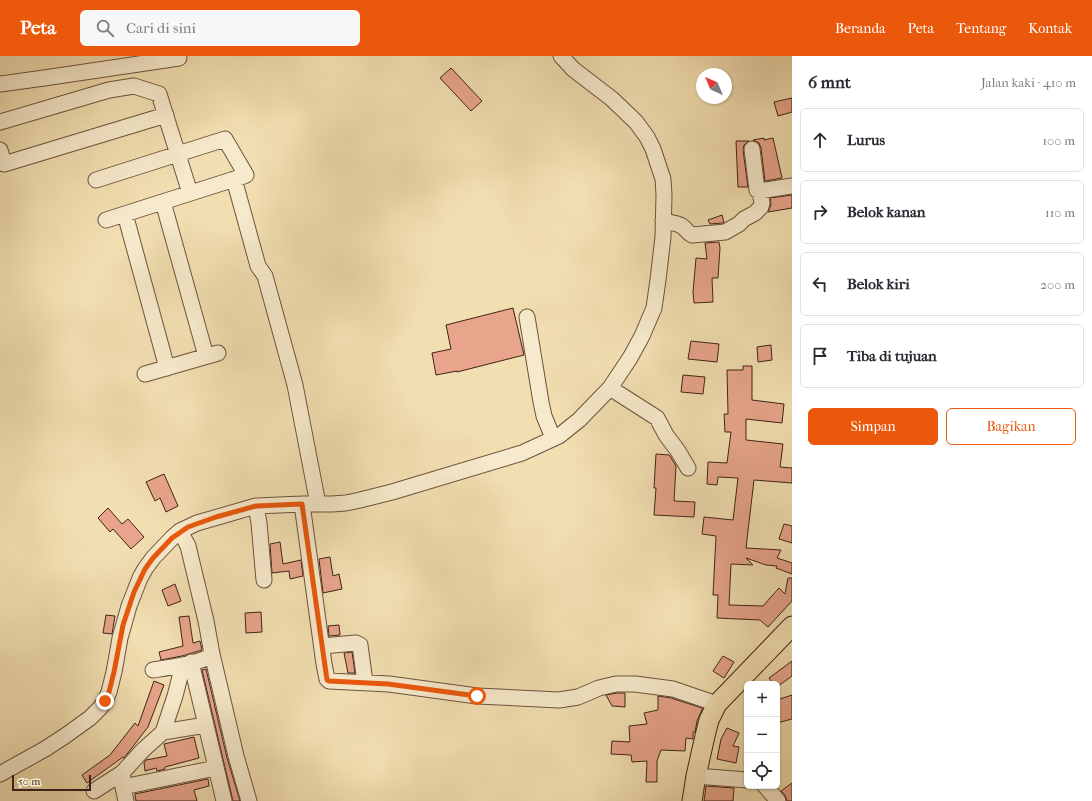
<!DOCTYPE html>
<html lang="id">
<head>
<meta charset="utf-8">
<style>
	:root { --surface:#fff; --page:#f7f7f7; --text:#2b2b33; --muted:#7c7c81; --line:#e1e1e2; --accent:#ea580c }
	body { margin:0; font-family:"IM FELL French Canon",serif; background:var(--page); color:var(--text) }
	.controls { position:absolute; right:12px; bottom:12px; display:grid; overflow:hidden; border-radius:6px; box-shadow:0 1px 3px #0004 }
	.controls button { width:36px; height:36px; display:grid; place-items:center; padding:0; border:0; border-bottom:1px solid var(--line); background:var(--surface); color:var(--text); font:20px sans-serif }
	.compass { position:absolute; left:696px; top:12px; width:36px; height:36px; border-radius:50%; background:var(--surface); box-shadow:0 1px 3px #0004; rotate:316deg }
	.scale { position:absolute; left:12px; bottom:10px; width:79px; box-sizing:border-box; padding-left:4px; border:2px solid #3f2317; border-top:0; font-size:11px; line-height:14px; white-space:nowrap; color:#3f2317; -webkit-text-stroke:3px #f7eacc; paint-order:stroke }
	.stop { position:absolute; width:12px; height:12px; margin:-9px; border:3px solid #ea580c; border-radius:50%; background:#fff }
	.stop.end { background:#ea580c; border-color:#fff; box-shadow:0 1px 4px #0008 }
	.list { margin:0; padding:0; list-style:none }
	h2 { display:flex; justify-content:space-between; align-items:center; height:52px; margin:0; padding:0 16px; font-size:17px }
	h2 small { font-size:13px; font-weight:400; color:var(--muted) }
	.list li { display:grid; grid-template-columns:26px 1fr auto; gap:12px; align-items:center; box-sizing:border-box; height:64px; margin:0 8px 8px; padding:0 8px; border:1px solid var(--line); border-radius:6px }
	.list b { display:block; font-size:15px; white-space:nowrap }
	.list em { font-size:13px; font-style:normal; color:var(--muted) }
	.actions { display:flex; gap:8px; padding:12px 16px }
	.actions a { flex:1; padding:9px 0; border:1px solid var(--accent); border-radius:6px; text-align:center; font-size:14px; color:var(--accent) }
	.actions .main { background:var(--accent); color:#fff }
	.icon { flex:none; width:22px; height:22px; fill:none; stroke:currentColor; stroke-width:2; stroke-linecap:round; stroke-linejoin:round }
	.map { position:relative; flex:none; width:792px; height:745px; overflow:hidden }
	header { display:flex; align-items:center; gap:24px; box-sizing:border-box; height:56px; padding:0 20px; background:var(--accent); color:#fff }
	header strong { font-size:19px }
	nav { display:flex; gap:22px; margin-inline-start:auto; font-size:14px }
	.search { width:280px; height:36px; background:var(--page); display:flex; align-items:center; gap:10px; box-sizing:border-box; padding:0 14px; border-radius:6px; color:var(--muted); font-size:15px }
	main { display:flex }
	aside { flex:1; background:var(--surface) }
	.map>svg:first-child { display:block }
	.building { fill:#e8a58b; stroke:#3f2317 }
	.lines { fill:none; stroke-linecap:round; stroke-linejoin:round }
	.minor-casing { stroke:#6c523e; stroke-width:17 }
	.major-casing { stroke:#3f2317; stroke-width:21 }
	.minor { stroke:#f7eacc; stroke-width:15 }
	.major { stroke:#f2dfb1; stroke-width:19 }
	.route { stroke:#ea580c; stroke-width:5 }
</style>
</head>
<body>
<header>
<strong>Peta</strong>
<div class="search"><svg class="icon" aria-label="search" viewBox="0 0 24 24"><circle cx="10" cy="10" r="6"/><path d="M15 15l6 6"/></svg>Cari di sini</div>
<nav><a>Beranda</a><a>Peta</a><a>Tentang</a><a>Kontak</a></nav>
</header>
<main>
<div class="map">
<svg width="792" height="745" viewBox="0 0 792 745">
	<rect width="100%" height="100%" fill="#f2dfb1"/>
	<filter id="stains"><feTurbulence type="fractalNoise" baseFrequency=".005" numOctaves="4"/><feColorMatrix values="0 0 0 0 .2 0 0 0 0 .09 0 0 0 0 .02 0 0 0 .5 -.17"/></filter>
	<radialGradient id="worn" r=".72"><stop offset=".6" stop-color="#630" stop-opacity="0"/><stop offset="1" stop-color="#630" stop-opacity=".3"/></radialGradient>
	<path class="building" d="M451,12l31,33 -11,10 -31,-33z
		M792,42v14l-14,4 -4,-14z
		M764,82v2l9,-2 9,40 -17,3 -4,-33 -2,-5 -6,-3z
		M736,85h13l-5,4 -1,5 5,37h-10z
		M792,139v13l-24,4 3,-7 -1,-7z
		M722,159l2,7 -2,1 -12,1 -2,-4z
		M719,186l1,6 -2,30h-6l1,24 -19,1 -1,-11 3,-34 11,1 -2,-16z
		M513,252l11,47 -67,17v-1l-21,4 -4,-22 19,-4 -5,-24z
		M691,285l28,3 -2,18 -29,-3z
		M771,289l1,15 -14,2 -1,-15z
		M743,310h9v34l32,4 -2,19 -36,-4v21l37,4 -3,23 12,1v15l-38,-3 -8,68 35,2 -4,8 15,5v11l-16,-6 1,-2 -11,-1 -20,-7 7,7 -22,-1 -2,41 34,1 16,-18 6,6 3,-16h4v23l-24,26 -8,-7 -43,-2 1,-23h-5l3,-59 -14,-2 2,-17 29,3 5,-42 -20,-1 -1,8 -10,-1 1,-22 19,1 4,-31h-6l-1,-18h4l-1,-44h16z
		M683,319l22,2 -2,17 -22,-2z
		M656,398l13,1 1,1 6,10 -2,35 21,1 -1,15 -40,-2 2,-27h-2z
		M164,418l14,32 -12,6 -6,-14 -5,3 -9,-19z
		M108,452l14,16 6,-5 16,18 -13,12 -18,-20 -3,3 -12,-14z
		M784,468l8,2v17l-13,-4z
		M280,486l3,22 18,-4 2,16 -13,3 -1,-8 -17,2 -2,-29z
		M330,501l3,19 6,-2 3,15 -19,4 -4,-34z
		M175,528l6,17 -13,5 -6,-16z
		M261,556l1,20 -16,1 -1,-20z
		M106,559l9,1 -3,18 -9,-1z
		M189,560l4,27 7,-2 2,9 -20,6 -21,4 -2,-8 24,-6 -4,-29z
		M339,569l1,10 -11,1 -1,-10z
		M352,596l3,21h-7l-4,-20z
		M723,600l11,6 -10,16 -11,-7z
		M792,605v15l-15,11v-3h-4l-4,-6z
		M206,613l21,89 13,43h-7l-31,-131z
		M154,625l10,4 -16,42 -24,31 -1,-1 -36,26 -5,-8 28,-20 25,-32 3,3z
		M617,637h8v14l-13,-1 -6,-11z
		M792,639v24l-15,4v-23z
		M658,640l13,2 31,10v2l-5,11 -2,11h-2v7l-7,-1 -1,13 -24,-1 -4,11v21h-11l1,-21 -15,1 -1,-7 -20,-1 1,-13 18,1 -1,-16 18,-2 -3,-11 14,-3z
		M727,672l12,5 -6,13 6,1 -3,16 -19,-4 4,-20z
		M194,681l5,21 -34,9v2l-8,2 -1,-3 -11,3 -1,-8 2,-3 21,-4 -3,-12z
		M208,723l1,7 -15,4 3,11h-61l-1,-7z
		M792,727v18h-5l-2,-6 -4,-4z
		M706,730l28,2 -1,13h-29z"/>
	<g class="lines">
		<g class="minor-casing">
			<path id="minor" d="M0,28l44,-6 135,-20 -1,-2
				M0,66l109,-32 25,-4 25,8 31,99
				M752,93l5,41 3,1 32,-5
				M0,94l4,14 162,-49
				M234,123l24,87 7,10 30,109 23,119
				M96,124l129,-41 21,36
				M163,146l43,154
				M125,158l42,154
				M106,164l138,-44
				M663,165c6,1 14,2 19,5 4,3 6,7 10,9l33,-3 14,-8 5,-5 11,-6 6,-6 1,-4 -2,-12
				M527,261l14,85 3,14 9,22
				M145,318l73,-21
				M610,332l47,30 9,17 12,16 10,17
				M302,448l22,160 3,15 2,2 60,3 88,12 82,4 19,-3 21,-9 17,-4h19l38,5 44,15
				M256,450l3,17 5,57
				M322,590l34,-3 4,2 5,37
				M212,598l24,102 13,45
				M191,606l33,139
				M153,614c13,-2 51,-7 59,-16l-6,-33 -18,-75 -8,-15
				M163,676l43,-7
				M0,718l45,-25 20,-13 25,-18 10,-10 5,-7 4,-9 5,-20 6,-34 9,-32 11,-28 5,-9 8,-11 19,-20 8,-7 17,-8 59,-17 46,-2h30l14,-1 14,-3 32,-8 130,-39 37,-17 20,-16 31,-32 20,-30 12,-22 12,-28 4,-28 5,-43 1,-42 -1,-16 -10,-30 -6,-12 -11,-15 -24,-23 -39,-30 -12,-13
				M696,720l51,4
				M123,722v9l3,14
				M765,730l13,15
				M123,731l93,-19
				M94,735l28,-18 21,-23 20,-18 12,-36 8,-31"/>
		</g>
		<g class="major-casing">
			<path id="major" d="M692,745l4,-25 9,-40 4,-16 8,-16 75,-78"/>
		</g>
		<use href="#minor" class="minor"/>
		<use href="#major" class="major"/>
	</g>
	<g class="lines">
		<path class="route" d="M105,645l4,-9 5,-20 4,-21 5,-26 11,-33 11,-23 8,-11 19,-20 16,-11 28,-10 40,-11 46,-2 25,176 2,1 59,3 89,12"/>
	</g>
	<rect width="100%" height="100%" filter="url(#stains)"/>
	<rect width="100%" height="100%" fill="url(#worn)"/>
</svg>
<div class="controls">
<button>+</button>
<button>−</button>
<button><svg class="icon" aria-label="locate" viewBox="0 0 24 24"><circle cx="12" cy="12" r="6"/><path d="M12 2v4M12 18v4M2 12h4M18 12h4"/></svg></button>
</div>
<svg class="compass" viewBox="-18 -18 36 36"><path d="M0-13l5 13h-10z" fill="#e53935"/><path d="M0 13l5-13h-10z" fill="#7c7c81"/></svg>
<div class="scale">50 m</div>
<div class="stop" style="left:477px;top:640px"></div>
<div class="stop end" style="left:105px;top:645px"></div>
</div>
<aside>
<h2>6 mnt<small>Jalan kaki · 410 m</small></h2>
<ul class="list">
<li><svg class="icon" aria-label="ahead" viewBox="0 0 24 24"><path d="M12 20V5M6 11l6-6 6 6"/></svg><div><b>Lurus</b></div><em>100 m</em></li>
<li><svg class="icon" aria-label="right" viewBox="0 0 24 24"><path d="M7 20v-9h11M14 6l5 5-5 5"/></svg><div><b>Belok kanan</b></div><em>110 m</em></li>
<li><svg class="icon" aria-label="left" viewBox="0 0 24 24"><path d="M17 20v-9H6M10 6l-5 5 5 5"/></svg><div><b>Belok kiri</b></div><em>200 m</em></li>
<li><svg class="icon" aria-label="arrive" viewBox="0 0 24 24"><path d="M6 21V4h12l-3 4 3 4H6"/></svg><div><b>Tiba di tujuan</b></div></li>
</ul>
<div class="actions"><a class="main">Simpan</a><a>Bagikan</a></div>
</aside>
</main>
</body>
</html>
